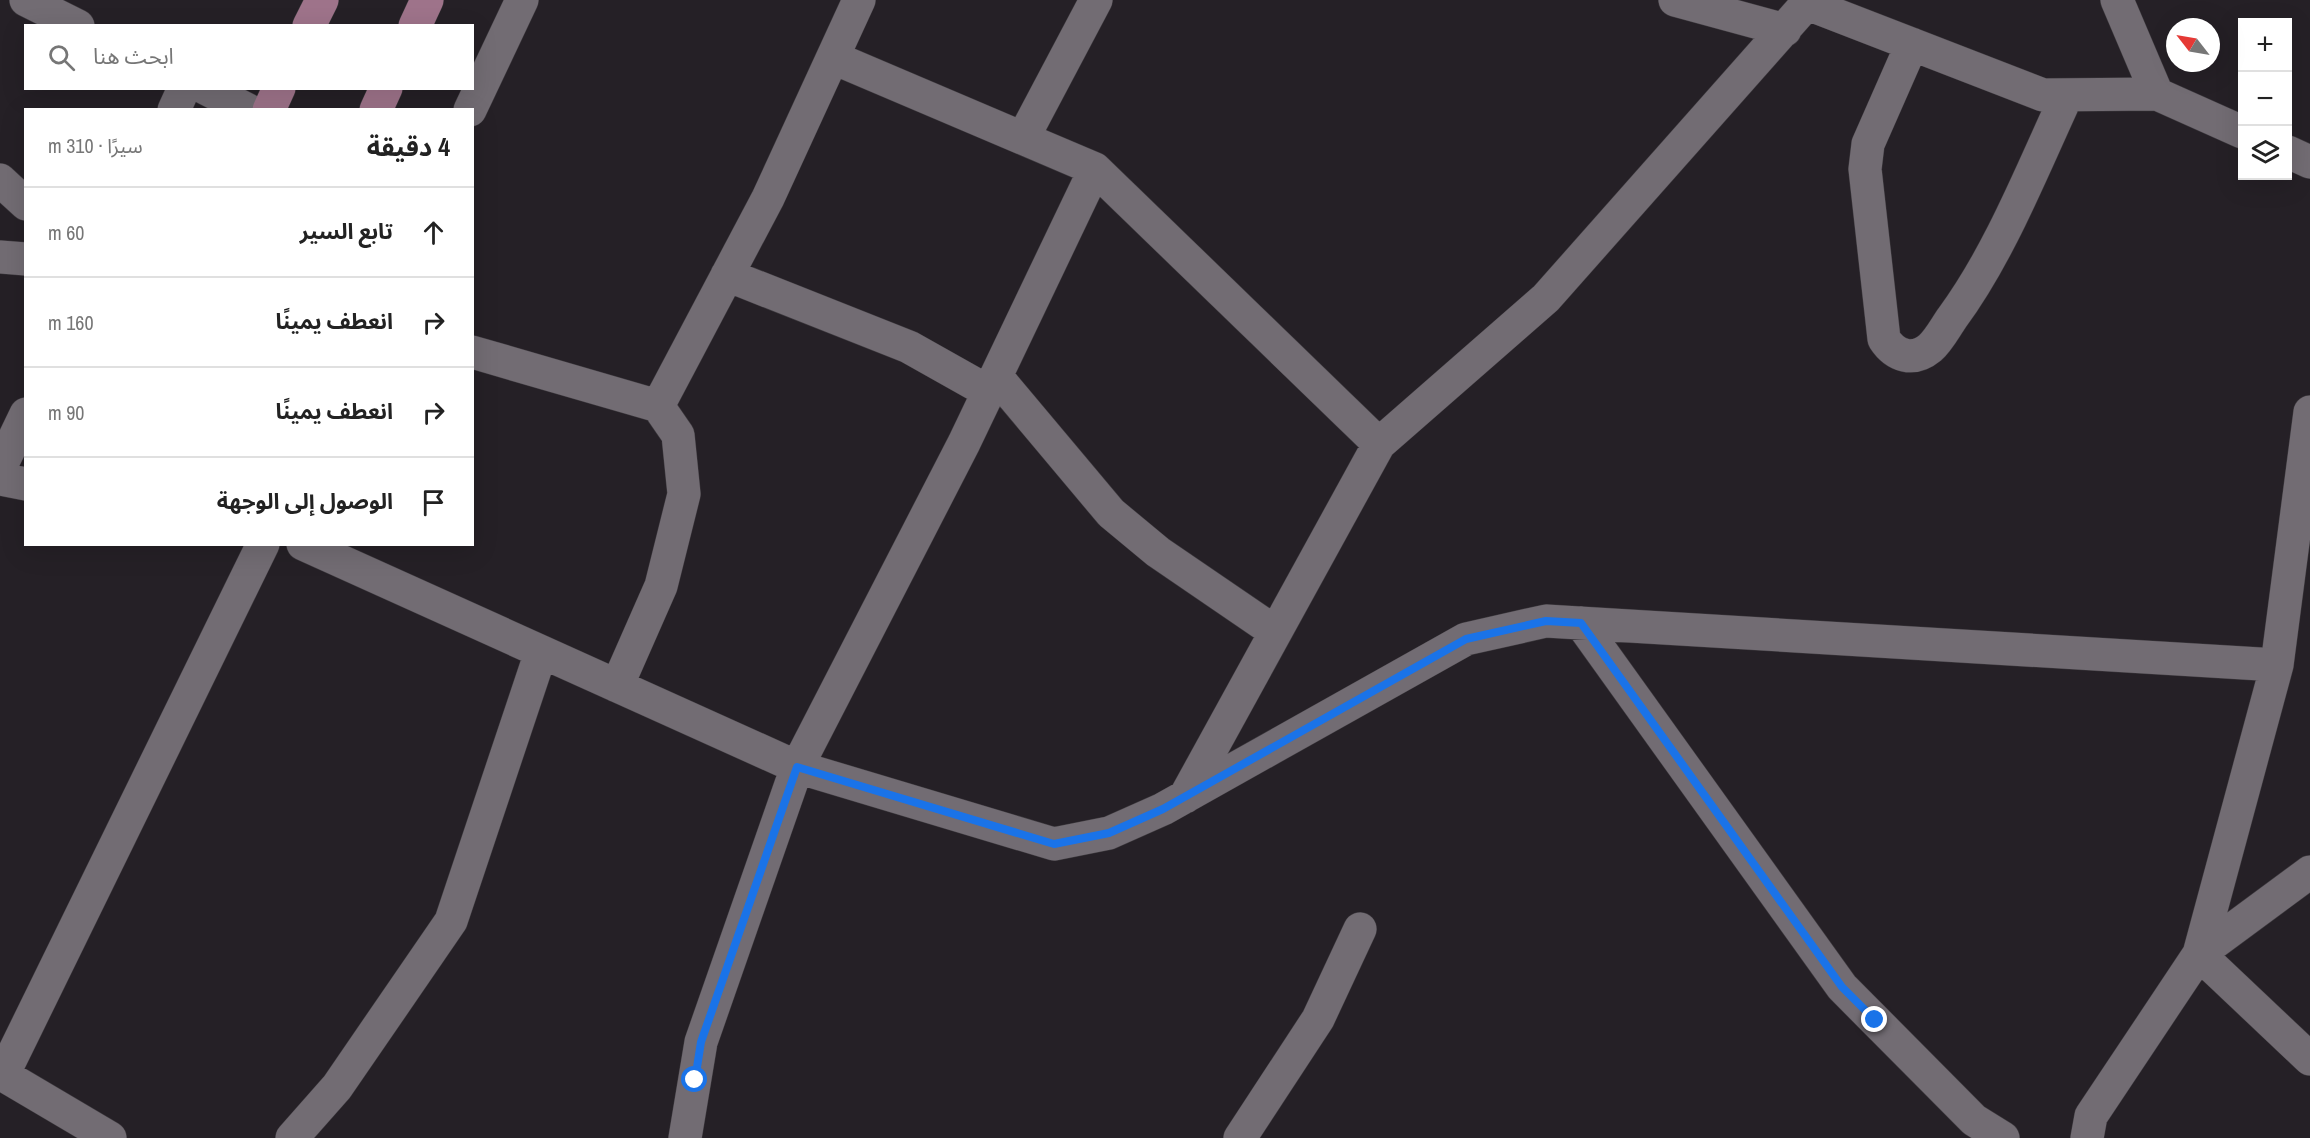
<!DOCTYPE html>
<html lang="ar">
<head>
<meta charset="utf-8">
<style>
	:root { --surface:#fff; --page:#f2f2f2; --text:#222; --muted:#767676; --line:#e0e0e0 }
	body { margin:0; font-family:"Archivo Narrow","Noto Sans Arabic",sans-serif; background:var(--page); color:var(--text); direction:rtl }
	.controls { position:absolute; right:18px; top:18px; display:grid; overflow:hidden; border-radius:0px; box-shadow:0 6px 24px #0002 }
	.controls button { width:54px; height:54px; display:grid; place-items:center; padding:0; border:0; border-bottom:2px solid var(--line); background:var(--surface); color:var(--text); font:30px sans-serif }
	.compass { position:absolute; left:2166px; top:18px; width:54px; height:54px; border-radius:50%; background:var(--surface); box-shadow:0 6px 24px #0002; rotate:301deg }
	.stop { position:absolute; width:18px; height:18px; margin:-14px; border:4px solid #1a73e8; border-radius:50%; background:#fff }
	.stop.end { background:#1a73e8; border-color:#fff; box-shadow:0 2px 6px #0008 }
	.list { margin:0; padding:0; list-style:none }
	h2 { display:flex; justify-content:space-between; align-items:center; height:78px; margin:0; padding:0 24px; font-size:26px }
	h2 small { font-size:20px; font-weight:400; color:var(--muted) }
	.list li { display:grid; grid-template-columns:39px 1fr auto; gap:18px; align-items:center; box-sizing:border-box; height:90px; padding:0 24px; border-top:2px solid var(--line) }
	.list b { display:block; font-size:22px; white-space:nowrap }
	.list em { font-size:20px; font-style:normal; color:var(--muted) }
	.icon { flex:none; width:33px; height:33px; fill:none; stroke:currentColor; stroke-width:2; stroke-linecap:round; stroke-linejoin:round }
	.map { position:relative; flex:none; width:2310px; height:1138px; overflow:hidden; direction:ltr }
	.search { position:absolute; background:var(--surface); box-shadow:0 6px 24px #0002; left:24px; top:24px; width:450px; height:66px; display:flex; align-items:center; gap:15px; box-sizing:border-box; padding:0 21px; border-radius:0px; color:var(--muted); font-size:22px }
	.panel { position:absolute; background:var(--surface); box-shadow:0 6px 24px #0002; left:24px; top:108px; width:450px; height:438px; border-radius:0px; direction:rtl }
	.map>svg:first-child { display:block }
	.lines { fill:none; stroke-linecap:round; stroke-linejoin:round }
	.minor-casing { stroke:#3e3a3f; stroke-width:34 }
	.major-casing { stroke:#3e3a3f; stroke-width:34 }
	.minor { stroke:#726c73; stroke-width:33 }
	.major { stroke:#9e738a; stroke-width:33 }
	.route { stroke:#1a73e8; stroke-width:8 }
</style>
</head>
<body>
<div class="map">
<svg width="2310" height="1138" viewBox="0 0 2310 1138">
	<rect width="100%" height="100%" fill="#252026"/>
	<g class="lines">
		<g class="minor-casing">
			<path id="minor" d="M26,0l52,26
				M1675,0l110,30
				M2117,0l40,94
				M1808,4l235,91 114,-1 85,38
				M1912,44l-44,100 -3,25 19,170c11,17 29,23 46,9 9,-8 15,-20 22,-30 48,-65 81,-150 115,-223
				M834,58l261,111 284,275
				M205,88l43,22
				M174,110l10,-22
				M470,110l52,-110
				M1023,138l73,-138
				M2288,152l22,10
				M0,180l26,24
				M0,257l26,2
				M727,275l182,72 80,45
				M472,352l186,54 20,29 6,59 -23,92 -44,100
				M996,376l115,137 47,39 117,80
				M658,406l110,-208 91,-198
				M0,468l26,-54
				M0,479l26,5
				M303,544l494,223 257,77 55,-11 54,-24 303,-170 80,-18 731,44
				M1581,623l261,364 132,133 29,18
				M1185,797l194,-353 167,-146 264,-298
				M2310,872l-111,82 111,105
				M0,1073l110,65
				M3,1075l260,-531
				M292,1138l45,-51 114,-166 90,-269
				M685,1138l16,-96 96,-275 167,-324 131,-274
				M1240,1138l78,-119 42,-90
				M2087,1138l4,-22 108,-162 78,-289 33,-253"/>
		</g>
		<g class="major-casing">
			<path id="major" d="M309,26l13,-26
				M415,26l12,-26
				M269,110l10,-22
				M376,110l10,-22"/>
		</g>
		<use href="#minor" class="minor"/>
		<use href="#major" class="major"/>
	</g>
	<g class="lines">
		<path class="route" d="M695,1080l6,-38 96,-275 257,77 55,-11 54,-24 303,-170 80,-18 35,2 261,364 33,33"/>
	</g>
</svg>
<div class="controls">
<button>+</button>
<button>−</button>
<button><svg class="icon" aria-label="layers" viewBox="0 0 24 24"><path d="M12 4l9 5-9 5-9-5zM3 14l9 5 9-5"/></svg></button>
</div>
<svg class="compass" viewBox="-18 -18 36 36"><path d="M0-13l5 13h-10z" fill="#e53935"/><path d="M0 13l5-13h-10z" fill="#767676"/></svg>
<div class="stop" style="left:695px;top:1080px"></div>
<div class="stop end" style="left:1875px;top:1020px"></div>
<div class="search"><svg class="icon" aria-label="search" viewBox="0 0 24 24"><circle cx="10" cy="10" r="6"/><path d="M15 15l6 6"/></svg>ابحث هنا</div>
<section class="panel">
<h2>4 دقيقة<small>سيرًا · 310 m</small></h2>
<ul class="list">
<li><svg class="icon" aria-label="ahead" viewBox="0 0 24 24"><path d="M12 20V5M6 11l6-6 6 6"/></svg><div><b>تابع السير</b></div><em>60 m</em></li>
<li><svg class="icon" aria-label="right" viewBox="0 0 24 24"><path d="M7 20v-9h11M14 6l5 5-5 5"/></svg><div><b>انعطف يمينًا</b></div><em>160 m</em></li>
<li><svg class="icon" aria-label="right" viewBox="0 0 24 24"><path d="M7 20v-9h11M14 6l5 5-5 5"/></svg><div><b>انعطف يمينًا</b></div><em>90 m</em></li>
<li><svg class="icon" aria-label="arrive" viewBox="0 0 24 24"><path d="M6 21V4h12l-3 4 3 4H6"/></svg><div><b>الوصول إلى الوجهة</b></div></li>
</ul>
</section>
</div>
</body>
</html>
